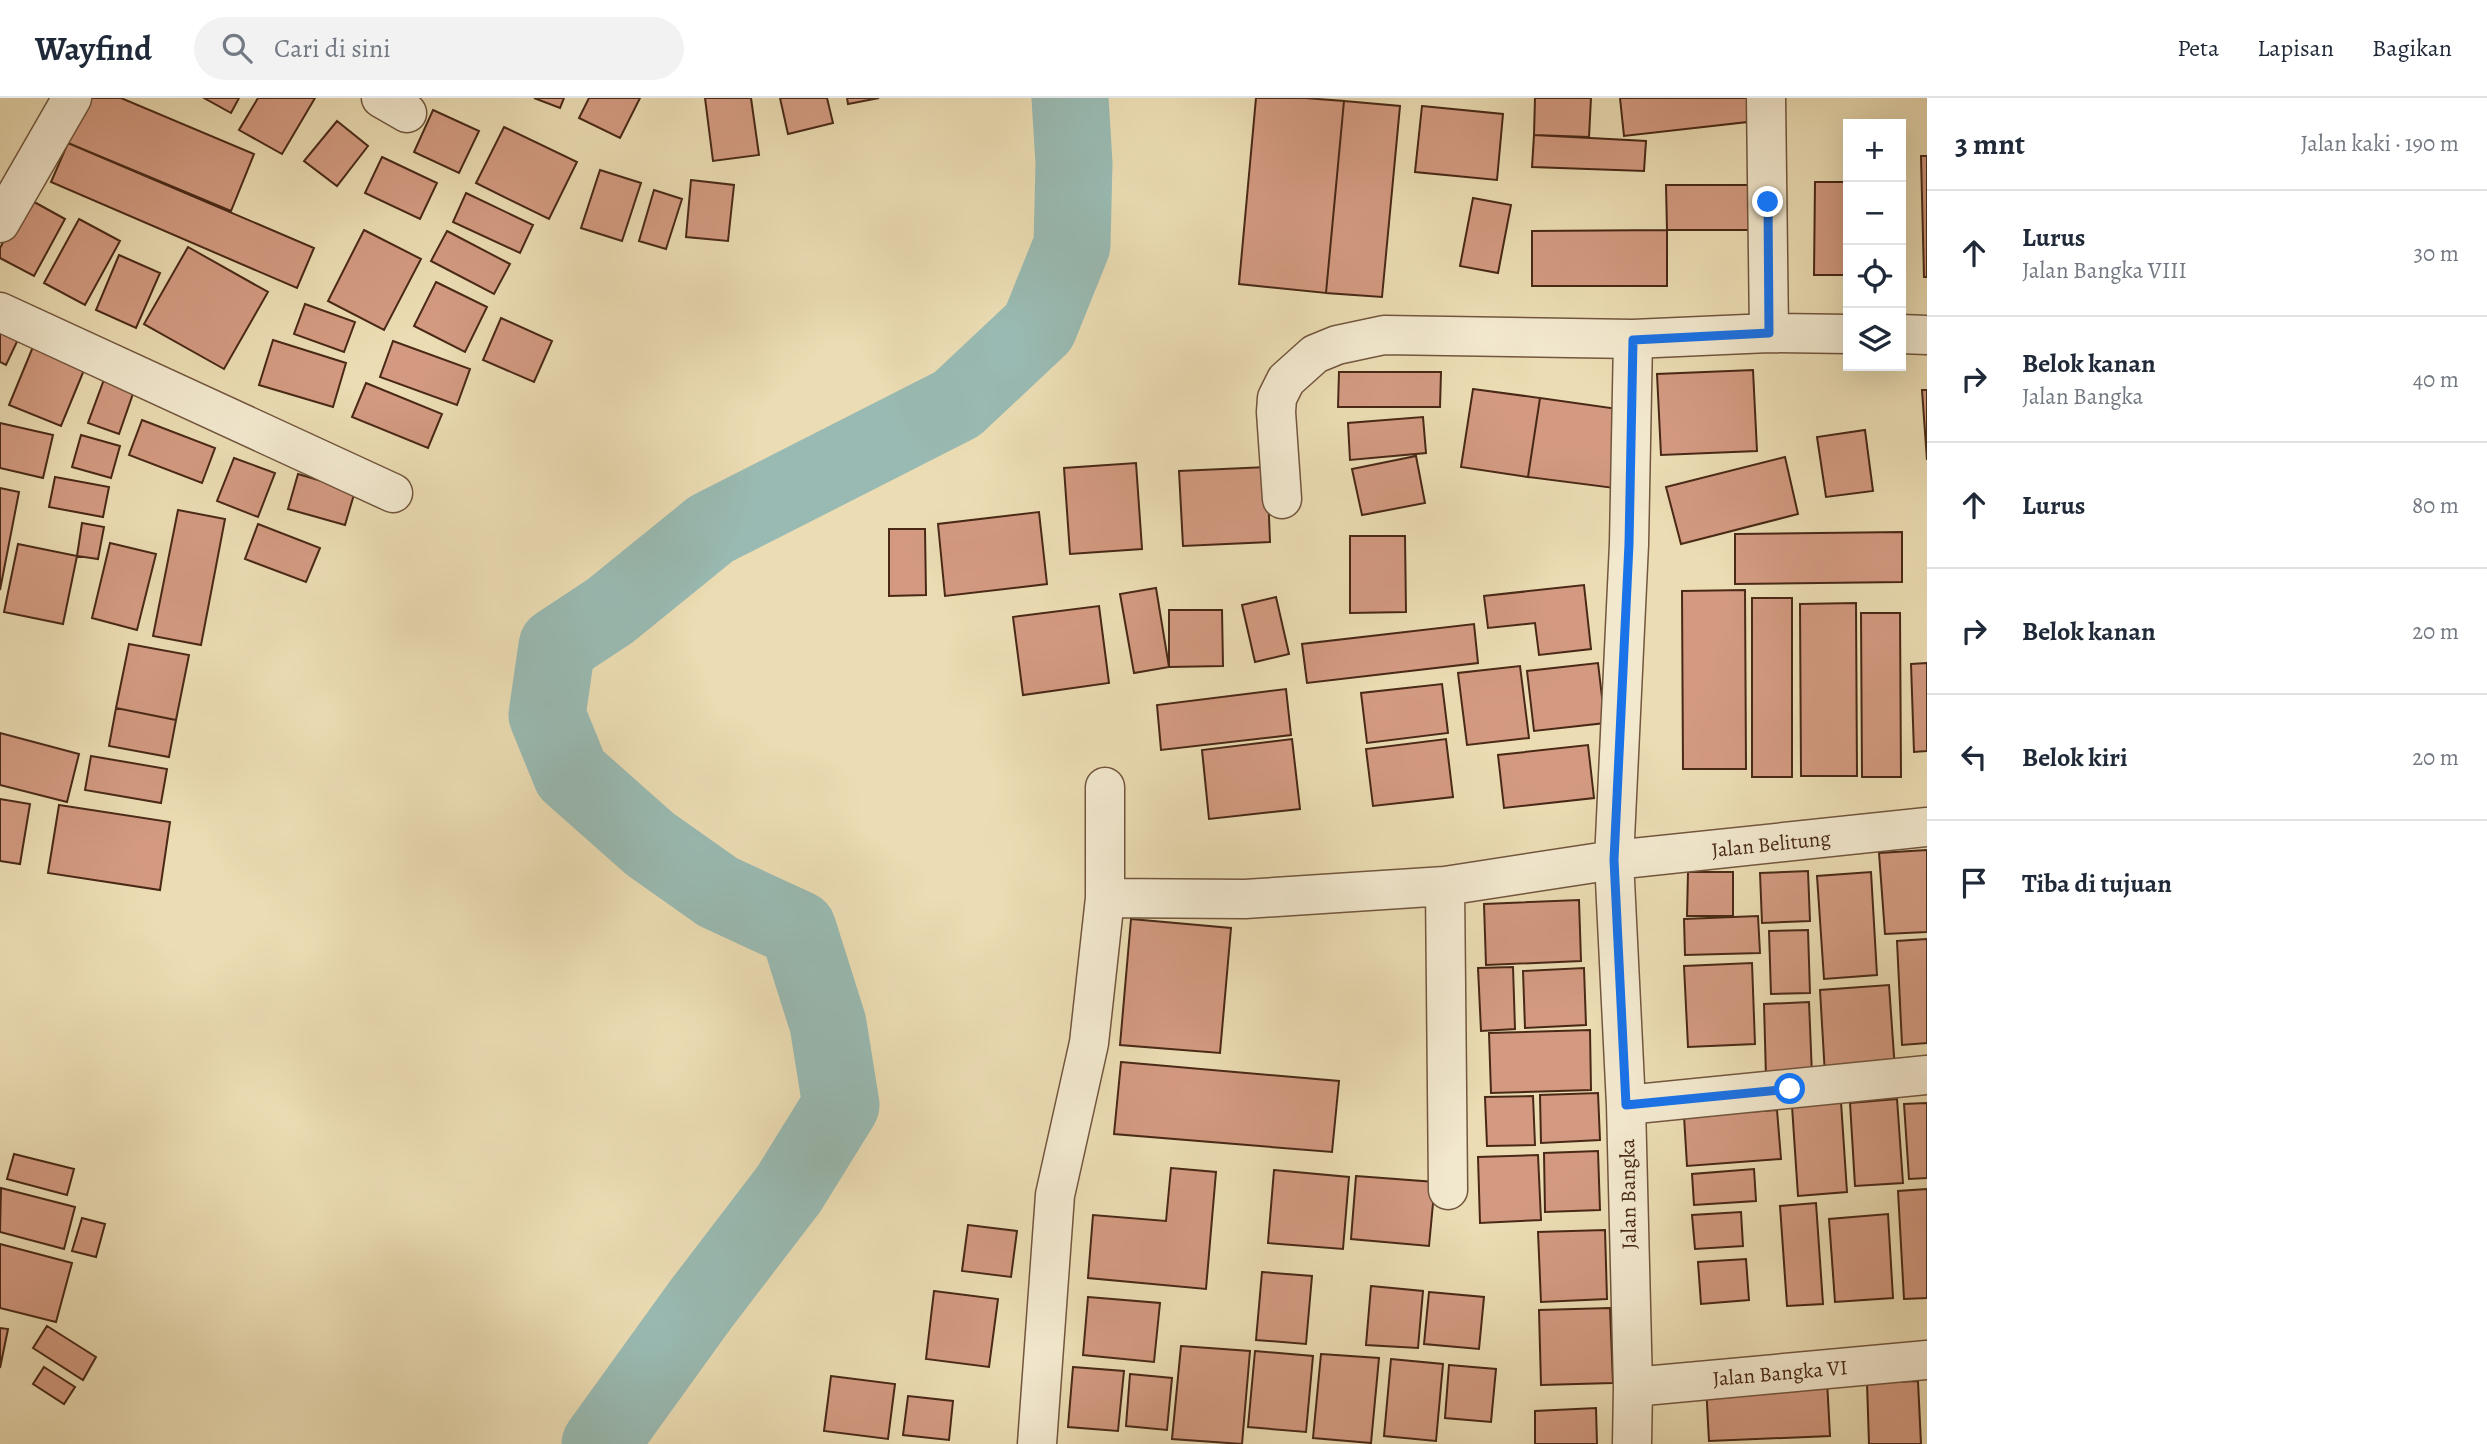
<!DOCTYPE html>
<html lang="id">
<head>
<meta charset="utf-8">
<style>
	:root { --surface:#fff; --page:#f2f2f3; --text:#1f2937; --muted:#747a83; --line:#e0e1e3 }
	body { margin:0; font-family:Alegreya,serif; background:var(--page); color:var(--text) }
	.controls { position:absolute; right:21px; top:21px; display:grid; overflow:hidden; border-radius:0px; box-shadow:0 7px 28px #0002 }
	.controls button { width:63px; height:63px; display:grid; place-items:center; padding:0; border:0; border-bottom:2px solid var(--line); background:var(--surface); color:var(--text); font:35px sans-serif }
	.stop { position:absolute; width:21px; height:21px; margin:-16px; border:5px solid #1a73e8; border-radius:50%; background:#fff }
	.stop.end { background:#1a73e8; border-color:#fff; box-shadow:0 2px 7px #0008 }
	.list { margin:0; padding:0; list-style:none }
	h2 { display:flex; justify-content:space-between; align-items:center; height:91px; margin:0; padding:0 28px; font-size:30px }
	h2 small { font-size:23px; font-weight:400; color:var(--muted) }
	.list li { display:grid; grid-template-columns:46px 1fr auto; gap:21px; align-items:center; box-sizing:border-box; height:126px; padding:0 28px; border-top:2px solid var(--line) }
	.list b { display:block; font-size:26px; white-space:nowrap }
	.list p { margin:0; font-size:23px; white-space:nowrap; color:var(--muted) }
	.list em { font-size:23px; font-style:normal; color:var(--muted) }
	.icon { flex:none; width:38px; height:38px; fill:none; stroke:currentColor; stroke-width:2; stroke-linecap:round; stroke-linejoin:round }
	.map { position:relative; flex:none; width:1927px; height:1346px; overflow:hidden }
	header { display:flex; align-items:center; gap:42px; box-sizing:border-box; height:98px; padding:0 35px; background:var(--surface); border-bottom:2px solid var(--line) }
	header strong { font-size:33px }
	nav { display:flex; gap:38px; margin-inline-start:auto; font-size:24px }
	.search { width:490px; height:63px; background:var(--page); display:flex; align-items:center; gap:18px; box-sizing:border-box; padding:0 24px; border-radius:38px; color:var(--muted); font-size:26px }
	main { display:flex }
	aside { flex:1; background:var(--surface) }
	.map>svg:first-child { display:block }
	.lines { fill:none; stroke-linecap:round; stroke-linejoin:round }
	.river { stroke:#99bab2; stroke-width:77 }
	.building { fill:#d39a81; stroke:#492916; stroke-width:2 }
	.minor-casing { stroke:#72563d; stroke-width:41 }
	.minor { stroke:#f2e8ce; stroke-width:38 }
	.route { stroke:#1a73e8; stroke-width:9 }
	.labels { text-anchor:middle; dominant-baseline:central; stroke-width:5; stroke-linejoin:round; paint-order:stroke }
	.street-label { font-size:21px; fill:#492916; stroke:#f2e8ce }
</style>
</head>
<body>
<header>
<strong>Wayfind</strong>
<div class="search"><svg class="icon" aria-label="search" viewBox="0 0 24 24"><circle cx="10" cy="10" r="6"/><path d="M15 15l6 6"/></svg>Cari di sini</div>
<nav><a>Peta</a><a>Lapisan</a><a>Bagikan</a></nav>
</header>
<main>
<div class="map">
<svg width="1927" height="1346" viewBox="0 0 1927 1346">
	<rect width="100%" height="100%" fill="#ebdcb3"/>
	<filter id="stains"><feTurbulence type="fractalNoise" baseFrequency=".00286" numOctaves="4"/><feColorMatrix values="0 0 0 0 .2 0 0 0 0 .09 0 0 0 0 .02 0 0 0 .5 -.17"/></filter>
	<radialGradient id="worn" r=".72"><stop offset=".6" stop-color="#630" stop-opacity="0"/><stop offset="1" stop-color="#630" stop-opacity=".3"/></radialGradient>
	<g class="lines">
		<path class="river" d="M600,1346l101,-140 88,-115 52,-84 -13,-81 -30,-95 -80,-37 -68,-48 -79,-70 -24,-59 10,-69 53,-35 101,-82 246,-125 82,-77 33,-82 2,-82 -4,-65"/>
	</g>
	<path class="building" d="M87,0h34l133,56 -23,57 -163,-68z
		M204,0h35l-8,15z
		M258,0h57l-33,56 -43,-24z
		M534,0h30l-4,10z
		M589,0h51l-20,40 -41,-20z
		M705,0h46l8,57 -46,6z
		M780,0h47l6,25 -45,11z
		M847,0h32l-31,6z
		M1256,0h49l39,3 -18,192 -87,-9z
		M1535,0h56l-2,39 -55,-2z
		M1620,0h134l2,23 -132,15z
		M1344,3l56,5 -18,191 -56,-4z
		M1422,8l81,8 -6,66 -82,-8z
		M433,12l46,21 -20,42 -45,-21z
		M337,23l31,25 -31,40 -33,-25z
		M504,29l73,35 -28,57 -73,-36z
		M1534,37l112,6 -2,30 -112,-4z
		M68,45l246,105 -17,40 -246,-106z
		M1921,58h6v121h-3z
		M382,59l55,26 -17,36 -55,-26z
		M600,72l41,13 -19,58 -41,-13z
		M691,82l43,5 -6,56 -42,-4z
		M1815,84h33v93h-34z
		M1666,87h88v45h-87z
		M654,92l28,9 -16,50 -27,-8z
		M466,95l67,32 -13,28 -67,-31z
		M27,100l38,21 -31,57 -34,-18v-10z
		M1473,100l38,7 -13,68 -38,-7z
		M79,121l41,22 -35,64 -41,-22z
		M364,132l57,29 -37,71 -56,-29z
		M1667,132v56h-135v-55z
		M447,133l63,33 -16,30 -63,-33z
		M188,149l80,45 -44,77 -80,-45z
		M119,157l41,18 -24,55 -40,-18z
		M436,184l51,25 -22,45 -51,-26z
		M305,206l50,18 -11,30 -50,-18z
		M0,220l23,11 -17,36 -6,-3z
		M501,220l51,23 -18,41 -51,-22z
		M37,239l52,21 -28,68 -52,-21z
		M273,242l73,23 -13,44 -74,-22z
		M393,243l77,28 -13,36 -77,-28z
		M1753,272l4,81 -96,4 -4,-81z
		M1339,274h102l-1,35h-102z
		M106,276l30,11 -17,49 -31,-11z
		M366,285l76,31 -14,34 -76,-31z
		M1473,291l67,9 -12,79 -67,-10z
		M1922,292h5v70z
		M1540,300l85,12 -11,78 -86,-11z
		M1423,319l3,36 -76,7 -2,-37z
		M142,322l73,28 -13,35 -73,-28z
		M0,325l53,12 -10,43 -43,-10z
		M1865,332l8,61 -47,6 -9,-60z
		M81,337l39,11 -9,32 -39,-11z
		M1416,358l9,47 -63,12 -10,-46z
		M1785,359l13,57 -117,30 -15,-57z
		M234,360l41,15 -17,44 -41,-16z
		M1136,365l6,86 -72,5 -6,-86z
		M1267,369l3,75 -87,4 -4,-75z
		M298,376l57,17 -10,34 -57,-16z
		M55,379l54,10 -6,30 -54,-10z
		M0,390l19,4 -19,98z
		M178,412l47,9 -24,126 -48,-9z
		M1039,414l8,72 -102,12 -7,-72z
		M82,425l22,4 -6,32 -21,-3z
		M258,426l62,24 -14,34 -61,-23z
		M889,431h36l1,66 -37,1z
		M1902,434v50l-167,2v-50z
		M1350,438h55l1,76 -56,1z
		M110,445l46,11 -19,76 -45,-12z
		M18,446l59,12 -14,68 -59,-12z
		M1584,487l7,64 -52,6 -4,-32 -47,5 -4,-32z
		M1156,490l13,79 -35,6 -14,-79z
		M1745,492l1,179h-63l-1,-178z
		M1276,499l13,57 -34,8 -13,-57z
		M1752,500h40v179h-40z
		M1856,505l1,173h-56l-1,-172z
		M1099,508l10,77 -86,12 -10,-78z
		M1169,512h53l1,56 -54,1z
		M1861,515h39l1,164h-39z
		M1474,526l4,39 -171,20 -5,-39z
		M129,546l60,11 -13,65 -60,-12z
		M1598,565l7,60 -71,8 -7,-60z
		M1927,565v88l-13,1 -3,-88z
		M1520,568l9,72 -62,7 -9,-72z
		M1442,586l6,49 -81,10 -6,-50z
		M1286,591l5,46 -130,15 -4,-45z
		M116,610l60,12 -7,37 -60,-11z
		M0,635l79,21 -12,48 -67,-17z
		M1292,641l8,70 -91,10 -7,-69z
		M1446,641l7,58 -80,9 -7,-57z
		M1588,647l6,53 -90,10 -6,-53z
		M91,658l76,13 -6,34 -76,-13z
		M0,701l30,5 -10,60 -20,-3z
		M59,707l111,17 -10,68 -112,-17z
		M1927,752v82l-42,2 -6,-81z
		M1808,773l2,50 -48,2 -2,-50z
		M1688,774h45v44h-46z
		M1871,774l6,103 -53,4 -7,-103z
		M1579,802l2,61 -95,4 -2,-61z
		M1758,818l2,37 -75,2 -1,-36z
		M1131,821l100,9 -11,125 -100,-8z
		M1808,832l2,63 -39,1 -2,-63z
		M1927,841v104l-25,2 -5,-104z
		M1752,865l3,81 -67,3 -4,-81z
		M1513,869l2,62 -34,2 -3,-63z
		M1584,870l2,57 -61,3 -2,-57z
		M1889,887l6,85 -70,5 -5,-85z
		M1809,904l3,73 -46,2 -2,-73z
		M1590,932l1,60 -100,3 -2,-60z
		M1121,964l218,19 -7,71 -218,-18z
		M1598,995l2,47 -59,3 -1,-48z
		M1533,998l2,49 -48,1 -2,-49z
		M1897,1001l6,84 -48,3 -5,-83z
		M1841,1004l6,90 -49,4 -6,-90z
		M1927,1005v75l-18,1 -5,-75z
		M1777,1012l4,49 -94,7 -3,-50z
		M1598,1053l2,59 -55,2 -1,-59z
		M14,1056l60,15 -7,26 -60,-16z
		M1538,1057l3,65 -61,3 -2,-66z
		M1171,1070l45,4 -10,117 -118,-11 5,-63 73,6z
		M1754,1071l2,32 -62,4 -2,-31z
		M1274,1072l75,7 -6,72 -75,-6z
		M1356,1078l79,6 -6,64 -78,-7z
		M1,1090l74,19 -11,42 -64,-17z
		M1927,1091v109l-23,1 -6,-108z
		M1816,1105l7,101 -36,2 -7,-100z
		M1741,1114l2,34 -48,3 -3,-34z
		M1888,1116l5,84 -58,4 -6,-83z
		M82,1120l23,6 -9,33 -24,-6z
		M968,1127l49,6 -6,46 -49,-6z
		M1605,1132l2,69 -66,3 -3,-70z
		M0,1146l72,19 -16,59 -56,-14z
		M1746,1161l3,41 -48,4 -3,-42z
		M1262,1174l50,4 -6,68 -50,-4z
		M1371,1188l52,5 -5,57 -52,-3z
		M934,1193l64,8 -9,68 -63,-8z
		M1429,1194l55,5 -5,52 -55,-5z
		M1088,1199l72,6 -6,59 -71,-7z
		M1610,1210l3,75 -72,2 -2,-75z
		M47,1228l49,31 -13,23 -50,-32z
		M0,1230l8,1 -8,39z
		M1181,1248l69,5 -8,93 -70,-5z
		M1255,1253l58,5 -7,76 -58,-5z
		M1321,1256l58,4 -8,85 -58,-5z
		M1391,1261l52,5 -7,77 -52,-5z
		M1449,1267l47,4 -5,53 -46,-4z
		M44,1269l31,20 -11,17 -31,-20z
		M1073,1269l51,4 -6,60 -50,-4z
		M1130,1276l42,4 -5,52 -41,-4z
		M831,1278l64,8 -7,55 -64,-8z
		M1827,1282l3,56 -121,5 -3,-56z
		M1918,1283l3,63h-52l-2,-61z
		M908,1298l45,5 -4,39 -46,-5z
		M1596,1310l1,36h-62v-33z"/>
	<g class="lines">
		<g class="minor-casing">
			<path id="minor" d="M381,0l26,15
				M1766,0l3,235
				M0,125l72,-125
				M0,214l393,181
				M1901,236l26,1
				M1282,401l-6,-87 1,-14 9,-18 29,-26 22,-9 47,-10 249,4 136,-6 79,1
				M1445,788l3,304
				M1105,800l140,1 200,-13 169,-26 313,-33
				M1626,1007l301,-30
				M1633,1289l294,-27
				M1037,1346l18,-249 34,-152 16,-145v-111
				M1632,1346l1,-57 -7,-282 -12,-245 15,-316 4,-205"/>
		</g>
		<use href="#minor" class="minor"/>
	</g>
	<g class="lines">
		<path class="route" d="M1768,104l1,131 -136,7 -4,204 -15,316 12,245 164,-16"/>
	</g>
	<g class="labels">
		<g class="street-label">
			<text transform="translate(1771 746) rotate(-6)">Jalan Belitung</text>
			<text transform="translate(1628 1096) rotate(-91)">Jalan Bangka</text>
			<text transform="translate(1780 1275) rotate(-5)">Jalan Bangka VI</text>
		</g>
	</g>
	<rect width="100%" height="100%" filter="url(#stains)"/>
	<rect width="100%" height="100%" fill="url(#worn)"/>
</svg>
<div class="controls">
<button>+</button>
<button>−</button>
<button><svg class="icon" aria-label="locate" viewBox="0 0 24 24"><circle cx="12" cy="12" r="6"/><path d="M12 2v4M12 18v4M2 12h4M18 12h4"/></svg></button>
<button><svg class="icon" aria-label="layers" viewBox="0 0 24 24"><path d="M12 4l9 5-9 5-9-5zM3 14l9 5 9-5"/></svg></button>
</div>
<div class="stop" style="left:1790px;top:991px"></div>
<div class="stop end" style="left:1768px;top:104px"></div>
</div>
<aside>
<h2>3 mnt<small>Jalan kaki · 190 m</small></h2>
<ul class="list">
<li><svg class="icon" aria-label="ahead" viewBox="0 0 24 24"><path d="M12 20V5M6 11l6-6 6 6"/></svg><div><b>Lurus</b><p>Jalan Bangka VIII</p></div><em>30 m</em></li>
<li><svg class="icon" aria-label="right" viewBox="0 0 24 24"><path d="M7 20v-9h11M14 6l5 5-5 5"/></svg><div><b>Belok kanan</b><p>Jalan Bangka</p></div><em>40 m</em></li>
<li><svg class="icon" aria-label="ahead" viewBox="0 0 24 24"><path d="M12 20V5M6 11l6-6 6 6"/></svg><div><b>Lurus</b></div><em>80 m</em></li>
<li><svg class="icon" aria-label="right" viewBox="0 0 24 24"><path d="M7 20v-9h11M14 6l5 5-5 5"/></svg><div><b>Belok kanan</b></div><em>20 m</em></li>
<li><svg class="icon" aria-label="left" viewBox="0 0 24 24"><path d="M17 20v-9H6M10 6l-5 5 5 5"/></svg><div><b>Belok kiri</b></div><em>20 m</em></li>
<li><svg class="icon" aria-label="arrive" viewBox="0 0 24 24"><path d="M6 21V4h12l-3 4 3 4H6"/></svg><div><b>Tiba di tujuan</b></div></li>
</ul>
</aside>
</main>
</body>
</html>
